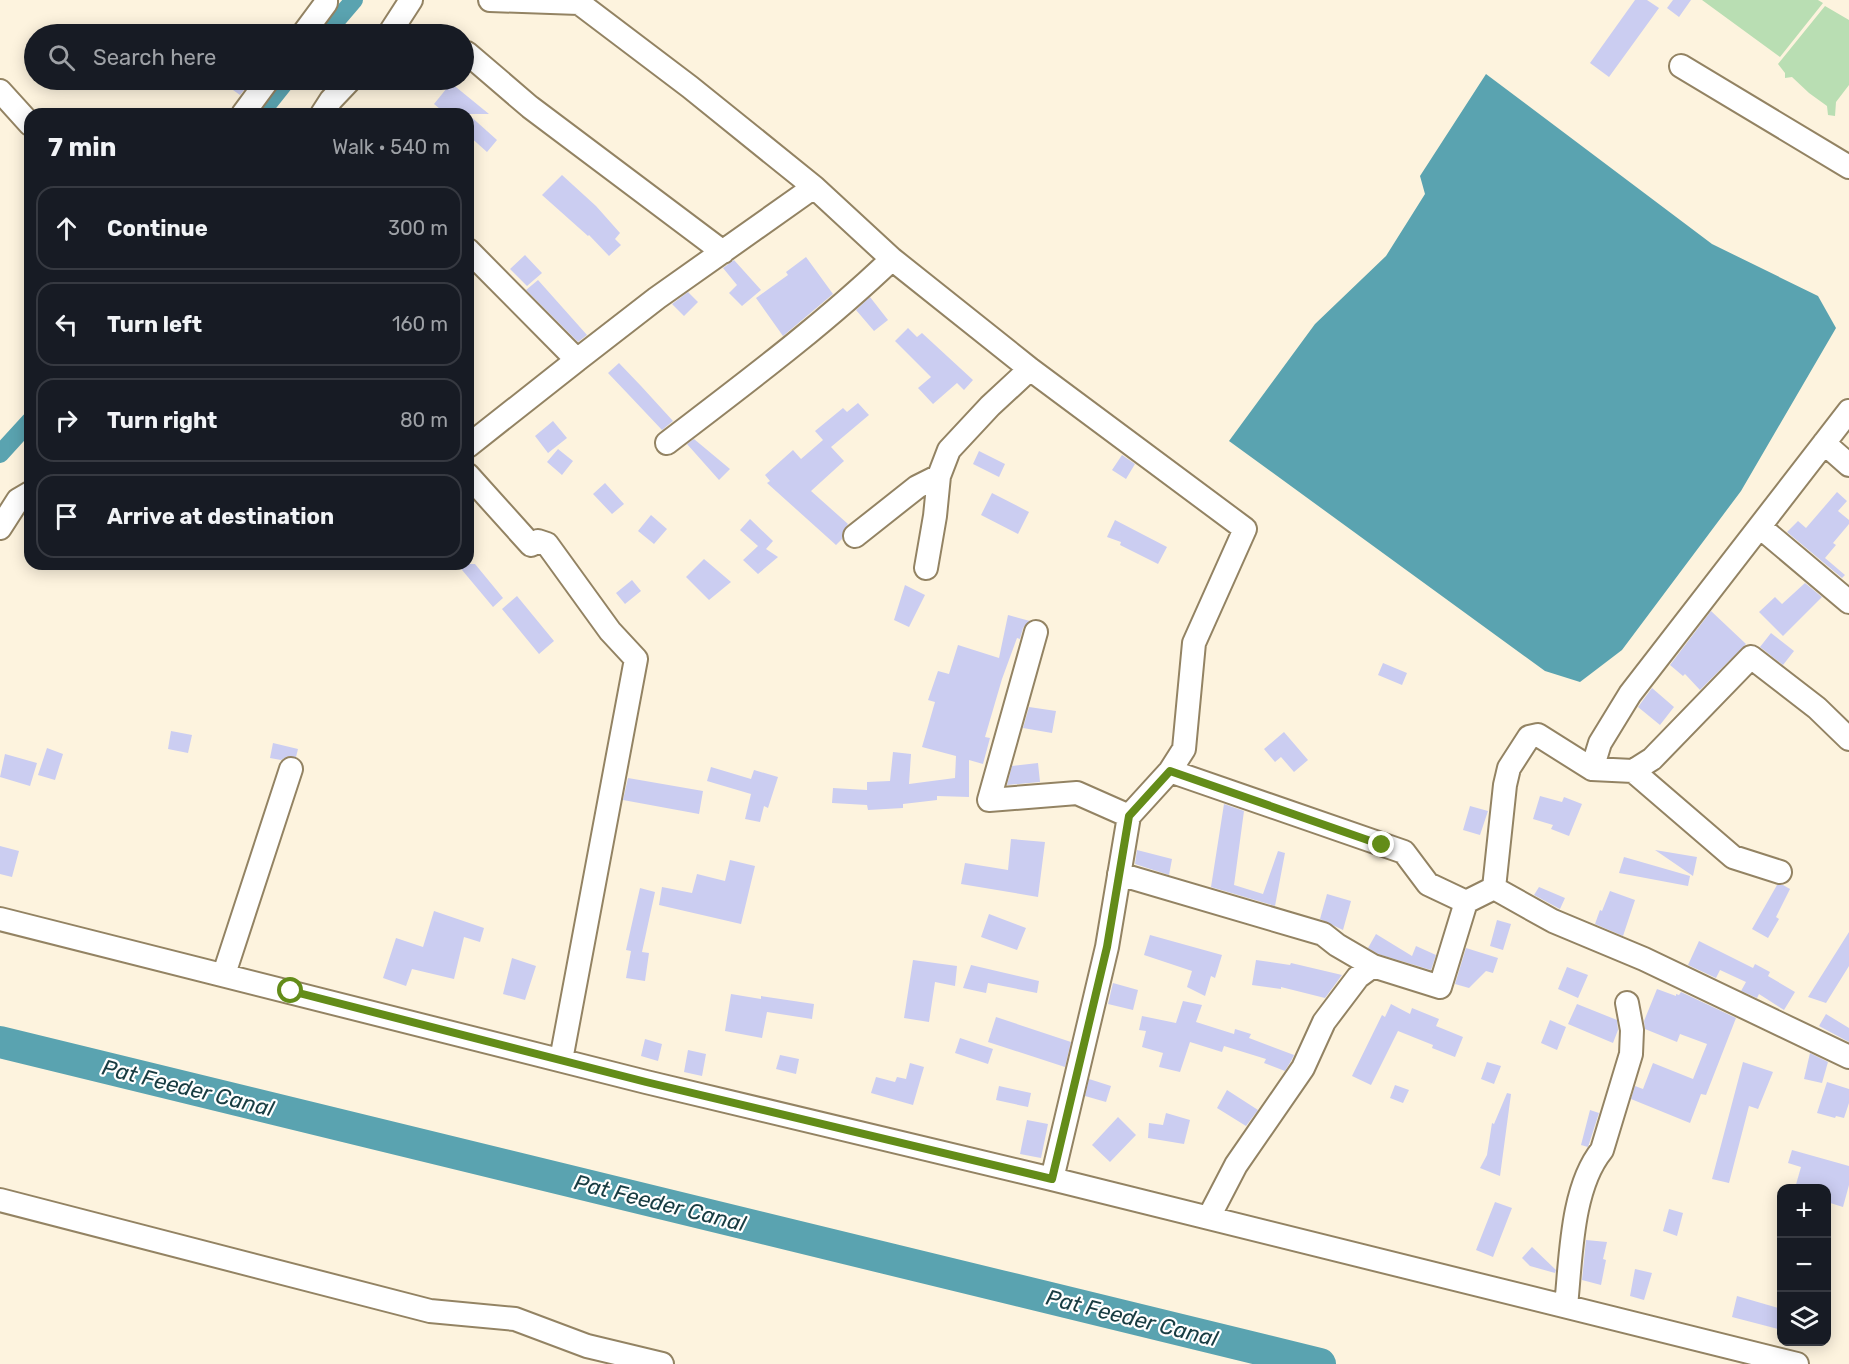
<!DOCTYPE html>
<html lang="en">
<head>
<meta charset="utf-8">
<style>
	:root { --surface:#171b24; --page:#20242c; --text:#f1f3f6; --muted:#9ea1a6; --line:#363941 }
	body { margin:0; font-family:Rubik,sans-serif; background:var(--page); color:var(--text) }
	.controls { position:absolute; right:18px; bottom:18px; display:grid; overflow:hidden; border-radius:12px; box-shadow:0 3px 15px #0003 }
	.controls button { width:54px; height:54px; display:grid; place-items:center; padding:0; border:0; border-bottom:2px solid var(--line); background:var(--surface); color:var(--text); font:30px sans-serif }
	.stop { position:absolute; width:18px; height:18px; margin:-14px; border:4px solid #638c19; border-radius:50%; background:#fff }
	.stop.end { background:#638c19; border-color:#fff; box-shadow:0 2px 6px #0008 }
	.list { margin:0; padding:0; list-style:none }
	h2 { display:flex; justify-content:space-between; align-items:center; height:78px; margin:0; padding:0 24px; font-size:26px }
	h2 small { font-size:20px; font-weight:400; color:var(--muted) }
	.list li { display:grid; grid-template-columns:39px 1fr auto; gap:18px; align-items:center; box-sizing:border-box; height:84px; margin:0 12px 12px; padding:0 12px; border:2px solid var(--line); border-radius:18px }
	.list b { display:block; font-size:22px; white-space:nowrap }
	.list em { font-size:20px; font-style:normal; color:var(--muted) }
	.icon { flex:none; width:33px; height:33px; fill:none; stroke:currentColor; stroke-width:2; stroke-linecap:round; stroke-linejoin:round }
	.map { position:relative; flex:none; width:1849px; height:1364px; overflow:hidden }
	.search { position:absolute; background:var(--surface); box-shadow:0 3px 15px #0003; left:24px; top:24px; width:450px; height:66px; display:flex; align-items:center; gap:15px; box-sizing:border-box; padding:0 21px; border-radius:33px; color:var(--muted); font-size:22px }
	.panel { position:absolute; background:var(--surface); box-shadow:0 3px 15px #0003; left:24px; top:108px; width:450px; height:462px; border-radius:18px }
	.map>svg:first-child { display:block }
	.green { fill:#b9deb3 }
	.water { fill:#5aa3b0 }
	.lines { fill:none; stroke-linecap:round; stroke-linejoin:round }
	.canal { stroke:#5aa3b0; stroke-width:18 }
	.river { stroke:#5aa3b0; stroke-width:32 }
	.building { fill:#cbcdf1 }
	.minor-casing { stroke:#938363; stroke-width:26 }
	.minor { stroke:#fff; stroke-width:22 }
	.route { stroke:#638c19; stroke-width:8 }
	.labels { text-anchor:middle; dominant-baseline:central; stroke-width:4.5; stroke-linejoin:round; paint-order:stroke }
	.water-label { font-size:22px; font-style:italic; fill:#183c42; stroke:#fff }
</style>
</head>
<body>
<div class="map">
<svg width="1849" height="1364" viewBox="0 0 1849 1364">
	<rect width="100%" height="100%" fill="#fdf3de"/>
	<path class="green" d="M1702,0h116l5,3 -43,54z
		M1825,6l24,14v65l-13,17 -1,14 -7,-1 -1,-9 -18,-13 -17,-16 -7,1v-5l-7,-9z"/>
	<path class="water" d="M1486,74l226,170 106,52 18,32 -95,163 -119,159 -42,32 -35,-11 -316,-230 86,-117 71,-68 39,-62 -5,-18z"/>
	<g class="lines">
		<path class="canal" d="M325,34l29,-34
			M260,114l27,-34
			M0,454l30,-33"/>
		<path class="river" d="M0,1042l1320,322"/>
	</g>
	<path class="building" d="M1635,0h12l12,8 -50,69 -19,-14z
		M1673,0h18l-12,17 -12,-9z
		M219,80h33l-12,15z
		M451,83l38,31h-43l-12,-10z
		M468,114l29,26 -10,12 -19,-17z
		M562,175l34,31 24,27 -5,6 6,6 -12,11 -20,-21 -1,1 -46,-41z
		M525,255l17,18 -15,13 -17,-17z
		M806,257l27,37 -50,42 -27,-38 32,-23 -2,-3z
		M734,260l27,30 -19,16 -13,-13 8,-8 -14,-17z
		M538,280l49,55 -9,7 -52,-52z
		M688,292l10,10 -14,14 -12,-12z
		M870,297l18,23 -14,11 -18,-21z
		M908,328l9,9 5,-4 51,47 -9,10 -7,-7 -24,21 -15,-16 13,-11 -36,-36z
		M619,363l22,23 32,35 -11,9 -34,-36 -20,-21z
		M858,403l11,12 -38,32 13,14 -33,30 37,33 -5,7 -1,8 -6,6 -69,-62 3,-2 -5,-6 28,-25 8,9 22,-19 -8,-9 28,-23 4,4z
		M553,421l14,17 -19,15 -13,-17z
		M694,439l36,30 -11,11 -32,-36z
		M558,449l15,12 -11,14 -15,-13z
		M979,451l26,13 -6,13 -26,-13z
		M1122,455l13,9 -9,15 -14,-9z
		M605,483l19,21 -12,10 -19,-20z
		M1837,492l10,9 -9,10 11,9v4l-16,19 3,2 -11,13 20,17 -3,3 -55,-46 11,-11 8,7z
		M992,493l37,19 -11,22 -37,-19z
		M651,515l16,14 -13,15 -16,-13z
		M750,519l23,22 -7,8 12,8 -20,17 -15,-14 15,-14 -18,-16z
		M1115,520l52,27 -9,17 -38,-19 1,-3 -14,-5z
		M704,559l27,23 -22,18 -23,-23z
		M457,564h18l28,34 -10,9z
		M632,580l9,11 -16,13 -9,-11z
		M1805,583l17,14 -39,39 -24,-24 16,-15 7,7z
		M905,585l20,10 -16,32 -15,-7z
		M517,596l37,45 -15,13 -37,-45z
		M1711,611l35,33 -46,46 -15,-16 -2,2 -13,-11z
		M1008,615l22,6 -7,7 -3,11 -3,-1 -15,41 -17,58 5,1 -7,26 -14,-4v37l-32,-1v4l-34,4v4l-35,2 -1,-5 -35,-2 1,-15 34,2v-8l23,-1 3,-29 18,2 -2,30 46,-6 1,-22 -34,-9 13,-45 -7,-2 10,-29 11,3 9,-29 41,13z
		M1771,633l23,18 -11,14 -23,-18z
		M1383,663l24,10 -5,12 -24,-10z
		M1652,688l22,19 -14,18 -22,-18z
		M1029,707l27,4 -4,22 -29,-5z
		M171,731l21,4 -4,18 -20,-4z
		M1284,732l24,28 -14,12 -13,-15 -6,5 -11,-13z
		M273,743l25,6 -2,8 -8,-1 -7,4 -11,-2z
		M47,748l16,6 -8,26 -17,-5z
		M5,754l32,9 -7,23 -30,-9z
		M1038,763l2,19 -33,3 5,-19z
		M711,767l40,12 3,-9 24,7 -10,31 -4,-2 -4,16 -15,-3 6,-25 -44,-13z
		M628,778l75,13 -4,23 -76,-14z
		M1540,796l22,6 2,-5 18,7 -13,32 -18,-7 2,-4 -20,-6z
		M1224,804l20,7 -10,74 29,9 15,-43 7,2 -10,53 -64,-19z
		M1470,806l18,5 -8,24 -17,-5z
		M1011,839l34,3 -7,55 -77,-13 4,-21 43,7z
		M0,846l19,5 -7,26 -12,-3z
		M1137,850l35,9 -3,16 -34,-11z
		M1655,850l42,7 -4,19z
		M1624,857l66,19 -2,10 -69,-13z
		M730,860l25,6 -14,58 -82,-19 3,-18 30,6 5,-19 28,7z
		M1777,885h6l7,4 -14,28 3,2 -11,19 -16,-9z
		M1539,887l26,11 -5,11 -26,-14z
		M640,888l15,4 -13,60 7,1 -4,28 -19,-3 5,-27 -5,-1z
		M1610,891l25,9 -12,36 -28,-12 5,-14 2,1z
		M1327,894l24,7 -8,29 -23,-11z
		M434,911l50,17 -4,14 -16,-5 -10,42 -42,-10 -6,17 -23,-8 13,-40 27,9z
		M989,914l37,14 -9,22 -36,-13z
		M1497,920l14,4 -8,26 -13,-4z
		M1849,932v34l-23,37 -18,-6z
		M1376,934l36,22 4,-10 20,9 -5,15 -53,-16 -10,-6z
		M1150,935l72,20 -7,23 -4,-2 -6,20 -18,-9 5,-16 -48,-16z
		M1699,941l54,27 2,-4 15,8 -2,4 27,16 -11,18 -25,-16 -2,4 -16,-7 5,-9 -26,-12 -4,8 -28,-13z
		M1466,948l32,10 -5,15 -7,-2 -17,17 -14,-4z
		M512,958l24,8 -11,34 -22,-6z
		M913,960l44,6 -2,20 -20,-4 -6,40 -25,-4z
		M1256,960l34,5 1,-2 51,12 -17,23 -44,-11v2l-29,-4z
		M971,965l68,16 -2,12 -49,-10 -2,10 -23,-5z
		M1567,967l21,8 -10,23 -20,-9z
		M1113,983l25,7 -5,20 -25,-6z
		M1657,989l19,7v-2l3,1 2,-3 55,26 -30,77 -5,-1 -11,29 -59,-24 4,-13 8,3 10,-26 40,16 14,-35 -27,-10 -3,8 -32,-13 -1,-8z
		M731,994l30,5v-3l53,8 -2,15 -45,-7 -5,26 -37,-7z
		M1183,1001l19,4 -6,17 38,12 1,-5 16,5 -2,4 45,17 -3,6 -6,10 -21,-8 2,-4 -42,-13 -2,6 -32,-10 -10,30 -21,-5 4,-14 -21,-6 4,-16 -7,-1 3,-14 34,7z
		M1391,1004l19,10 2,-6 27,11 -3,7 27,11 -8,20 -23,-9 1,-3 -35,-14 -27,54 -19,-9 30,-61 3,2z
		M1577,1004l40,16 1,10 -5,13 -45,-19z
		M1826,1014l23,14v14l-30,-16z
		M996,1017l75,25 -6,25 -77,-25z
		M1550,1020l16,7 -9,23 -16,-7z
		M960,1038l33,11 -5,15 -33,-11z
		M645,1039l17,5 -4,17 -17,-5z
		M688,1050l18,4 -4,22 -18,-4z
		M1810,1053l18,9 -6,21 -18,-4z
		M780,1055l19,4 -3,15 -20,-5z
		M1487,1062l14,4 -7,18 -13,-5z
		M1743,1062l30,10 -15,37 -9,-3 -20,77 -17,-4z
		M910,1063l14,4 -11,38 -42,-12 5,-16 19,5 2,-5 9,2z
		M1089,1079l22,7 -5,16 -21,-6z
		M1827,1082l22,7v14l-5,15 -8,-2 -1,2 -18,-5z
		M1395,1085l14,5 -6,13 -13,-5z
		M999,1086l32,7 -3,14 -32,-7z
		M1227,1090l31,20 -12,16 -29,-18z
		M1507,1093l4,1 -11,82 -20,-8 7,-13 5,-32 2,1z
		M1590,1110l9,3 -11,34 -7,-2z
		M1166,1113l24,7 -6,24 -36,-6 1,-15 14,2z
		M1118,1117l18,18 -26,27 -18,-17z
		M1027,1120l21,4 -7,34 -21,-4z
		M1792,1150l57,16v19l-6,22 -16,-5v-14h-32l6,-21 -13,-4z
		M1495,1202l17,6 -19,49 -17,-7z
		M1669,1209l14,4 -6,23 -14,-5z
		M1586,1240l21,2 -4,17 3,1 -5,25 -19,-5z
		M1532,1247l24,23 -1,3 -25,-7 -8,-8z
		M1635,1269l17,4 -8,27 -14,-4z
		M1737,1296l45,13v21l-50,-13z"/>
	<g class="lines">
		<g class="minor-casing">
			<path id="minor" d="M490,0l89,3 111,84 124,100
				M303,34l23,-31v-3
				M389,34l22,-34
				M467,53l63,54 193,145
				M1681,66l168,101
				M0,91l30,33
				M243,114l25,-34
				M322,114l9,-14 19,-20
				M468,250l109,110 80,-62 157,-111 78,72 138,110 215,160 -51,114 -10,106 -14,22 -41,45
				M667,443c77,-59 155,-117 225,-184
				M1824,443l25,22
				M468,446l109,-86
				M468,475l63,70 7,-4 9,3 63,87 26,28 -75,401
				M1760,527l89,75
				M0,528l18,-28 12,-7
				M855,536l62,-49 22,-11 10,-26 41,-44 40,-37
				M926,568l9,-52 4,-40
				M1036,632l-47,168 88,-7 52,23 -22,131 -55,232
				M1592,769l8,-26 30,-49 219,-283
				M1170,771l234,81 24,32 38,18
				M1633,771l100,86 47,15
				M1119,874l204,60 14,11 36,21
				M1494,888l11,-103 4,-17 20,-31 9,-2 54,34 41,2 19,-12 99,-102 66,51 32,31
				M1494,888l59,33 91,38 205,98
				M0,919l646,163 406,97 745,185
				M224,974l67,-205
				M0,1200l430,111 85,8 72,27 75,18
				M1209,1217l27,-52 67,-97 21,-46 34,-45 15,-11 67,21 26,-85 28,-14
				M1566,1306c5,-47 5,-118 36,-156l29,-96 1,-24 -5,-27"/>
		</g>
		<use href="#minor" class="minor"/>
	</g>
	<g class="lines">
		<path class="route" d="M291,991l355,91 406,97 55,-232 22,-131 41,-45 212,74"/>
	</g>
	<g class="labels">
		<g class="water-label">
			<text transform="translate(188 1088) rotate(14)">Pat Feeder Canal</text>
			<text transform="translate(660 1203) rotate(14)">Pat Feeder Canal</text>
			<text transform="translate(1132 1318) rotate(14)">Pat Feeder Canal</text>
		</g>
	</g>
</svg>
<div class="controls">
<button>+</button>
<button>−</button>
<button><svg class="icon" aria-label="layers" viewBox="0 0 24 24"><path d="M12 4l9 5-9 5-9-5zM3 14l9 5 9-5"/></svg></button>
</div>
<div class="stop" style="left:291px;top:991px"></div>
<div class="stop end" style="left:1382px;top:845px"></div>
<div class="search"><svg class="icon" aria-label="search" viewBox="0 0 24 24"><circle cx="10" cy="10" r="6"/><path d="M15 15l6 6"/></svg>Search here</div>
<section class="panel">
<h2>7 min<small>Walk · 540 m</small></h2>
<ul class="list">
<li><svg class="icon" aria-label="ahead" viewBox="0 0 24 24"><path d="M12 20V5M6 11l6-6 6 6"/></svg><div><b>Continue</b></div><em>300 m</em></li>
<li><svg class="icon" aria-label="left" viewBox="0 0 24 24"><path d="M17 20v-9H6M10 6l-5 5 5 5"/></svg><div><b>Turn left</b></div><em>160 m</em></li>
<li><svg class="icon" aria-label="right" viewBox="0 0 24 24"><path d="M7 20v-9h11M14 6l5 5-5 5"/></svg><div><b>Turn right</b></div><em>80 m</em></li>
<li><svg class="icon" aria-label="arrive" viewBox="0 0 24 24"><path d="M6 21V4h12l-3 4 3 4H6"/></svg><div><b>Arrive at destination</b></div></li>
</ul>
</section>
</div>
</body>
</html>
